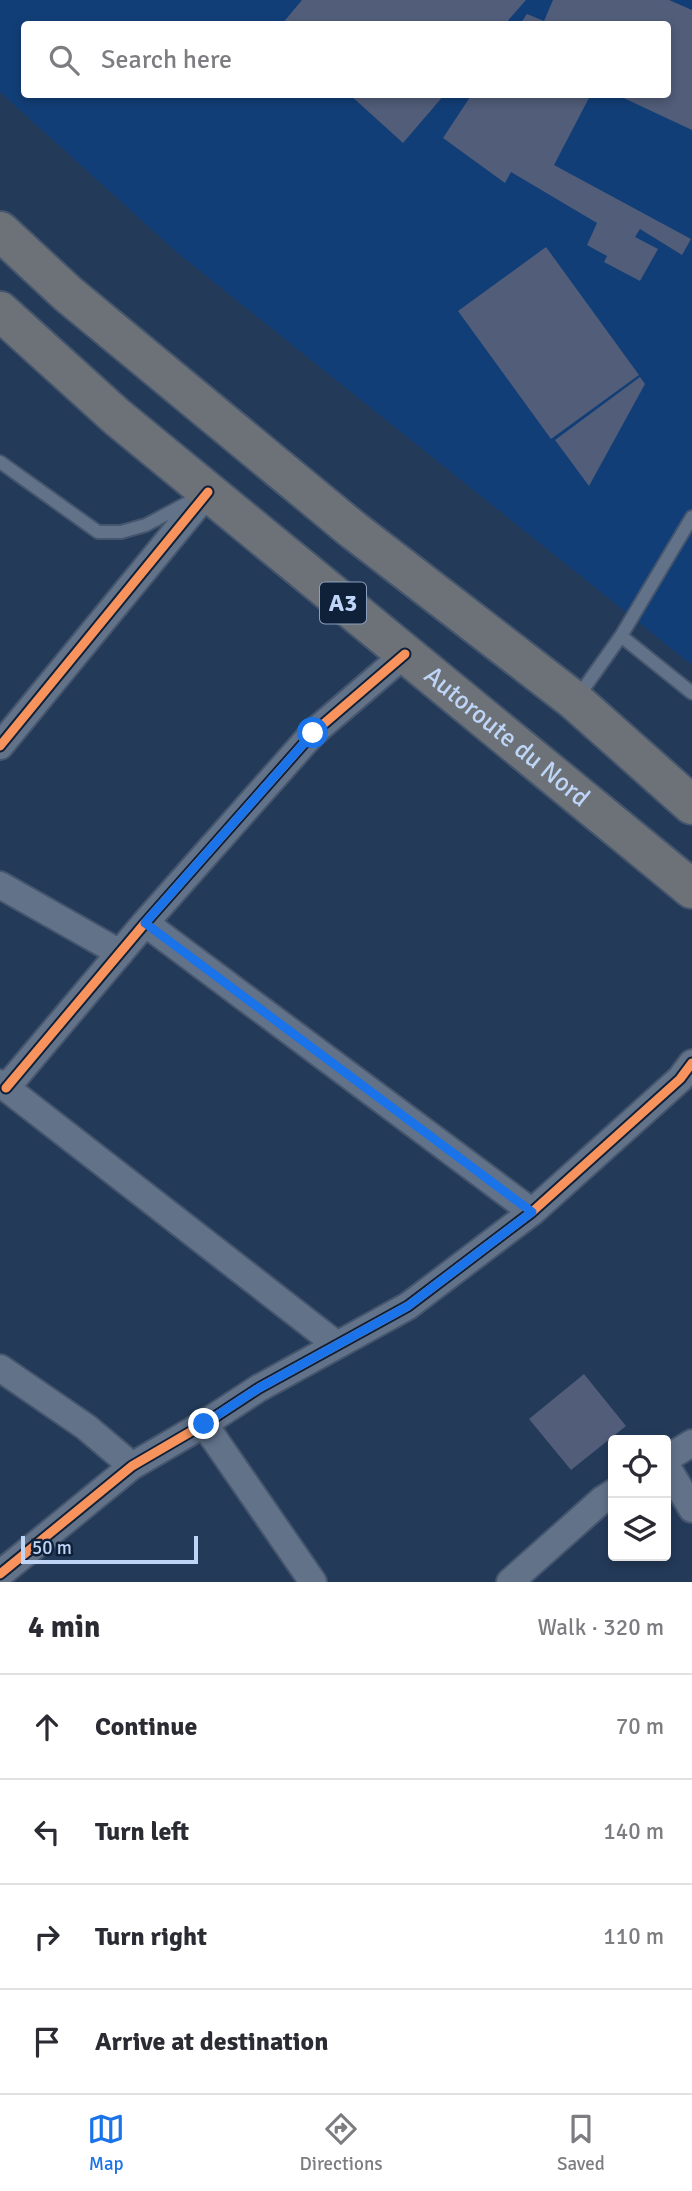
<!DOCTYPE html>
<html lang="en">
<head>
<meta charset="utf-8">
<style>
	:root { --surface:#fff; --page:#f2f2f3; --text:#2b2b33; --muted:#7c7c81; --line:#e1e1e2; --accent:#1a73e8 }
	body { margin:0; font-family:Signika,sans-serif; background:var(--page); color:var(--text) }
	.controls { position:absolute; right:21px; bottom:21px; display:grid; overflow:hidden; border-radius:7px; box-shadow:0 4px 10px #0003 }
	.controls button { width:63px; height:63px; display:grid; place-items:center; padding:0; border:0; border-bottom:2px solid var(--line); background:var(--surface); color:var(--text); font:35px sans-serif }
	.scale { position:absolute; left:21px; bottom:18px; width:177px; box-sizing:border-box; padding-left:7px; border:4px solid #bed5f7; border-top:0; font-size:19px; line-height:24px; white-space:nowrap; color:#bed5f7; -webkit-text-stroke:5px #0f2039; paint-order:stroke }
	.stop { position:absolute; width:21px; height:21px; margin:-16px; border:5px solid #1a73e8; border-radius:50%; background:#fff }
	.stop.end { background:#1a73e8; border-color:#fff; box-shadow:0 2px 7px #0008 }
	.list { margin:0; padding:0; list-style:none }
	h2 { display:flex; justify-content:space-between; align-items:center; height:91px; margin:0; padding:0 28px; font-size:30px }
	h2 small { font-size:23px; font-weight:400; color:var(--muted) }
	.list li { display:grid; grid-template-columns:46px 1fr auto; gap:21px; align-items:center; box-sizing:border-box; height:105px; padding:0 28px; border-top:2px solid var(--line) }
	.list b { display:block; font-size:26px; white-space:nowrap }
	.list em { font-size:23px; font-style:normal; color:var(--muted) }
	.icon { flex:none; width:38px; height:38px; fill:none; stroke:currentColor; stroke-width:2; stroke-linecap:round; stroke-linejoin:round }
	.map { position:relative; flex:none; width:692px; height:1582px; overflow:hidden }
	.search { position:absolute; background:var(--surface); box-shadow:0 4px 10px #0003; left:21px; right:21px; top:21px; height:77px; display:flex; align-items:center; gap:18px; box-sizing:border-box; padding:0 24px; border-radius:7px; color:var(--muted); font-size:26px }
	.sheet { height:511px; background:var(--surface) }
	nav { display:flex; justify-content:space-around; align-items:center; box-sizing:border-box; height:98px; border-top:2px solid var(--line); background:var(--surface); font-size:19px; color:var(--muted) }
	nav a { display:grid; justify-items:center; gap:4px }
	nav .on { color:var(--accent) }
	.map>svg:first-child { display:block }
	.built { fill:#123e77; fill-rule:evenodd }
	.building { fill:#515d79 }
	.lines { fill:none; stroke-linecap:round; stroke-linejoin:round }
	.lane-casing { stroke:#44556d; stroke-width:16 }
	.street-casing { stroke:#44556d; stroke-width:30 }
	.highway-casing { stroke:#44556d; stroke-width:42 }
	.lane { stroke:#617289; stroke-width:12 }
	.street { stroke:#617289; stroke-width:26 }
	.highway { stroke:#6d7278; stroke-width:38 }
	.cycleway-casing { stroke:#0f2039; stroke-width:13 }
	.cycleway { stroke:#f8935d; stroke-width:9 }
	.route { stroke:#1a73e8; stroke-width:9 }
	.labels { text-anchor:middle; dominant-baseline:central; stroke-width:5; stroke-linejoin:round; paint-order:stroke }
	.shield { fill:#0f2039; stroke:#8a9fbe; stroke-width:2 }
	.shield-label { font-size:24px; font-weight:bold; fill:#bed5f7 }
	.street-label { font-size:26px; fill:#bed5f7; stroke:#0f2039 }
</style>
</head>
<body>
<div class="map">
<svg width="692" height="1582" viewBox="0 0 692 1582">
	<rect width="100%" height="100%" fill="#233a59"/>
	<path class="built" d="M0,0h692v665l-512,-410 -180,-163zM24,24h644v70h-644z"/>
	<path class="building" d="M302,0h224l-21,24h-223z
		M553,0h116l23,10v120l-77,-36h53v-70h-148l7,-10 17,7z
		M349,94h96l-42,49z
		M472,94h119l-37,71 137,74 -9,16 -42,-26 -5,8 23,12 -18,32 -36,-19 3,-6 -20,-11 10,-22 -86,-51 -6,11 -62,-45z
		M546,247l93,128 -88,64 -93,-128z
		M640,377l5,7 -56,102 -34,-46z
		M584,1374l42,52 -55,44 -42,-51z"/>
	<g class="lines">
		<g class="lane-casing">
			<path id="lane" d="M0,462l98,70h23l25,-7 45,-24
				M621,636l71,57
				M577,698l44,-62 71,-119"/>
		</g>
		<g class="street-casing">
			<path id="street" d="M0,746l208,-254
				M0,885l120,68
				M145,923l387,289
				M0,1083l337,262
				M6,1088l139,-165 168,-190 92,-79
				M0,1368l86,59 46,39
				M204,1424l109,158
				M666,1459l26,-16
				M666,1465l26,44
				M0,1574l132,-108 72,-42 55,-36 149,-82 124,-94 148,-133 12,-16
				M510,1582l92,-82 11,-7"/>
		</g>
		<g class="highway-casing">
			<g id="highway">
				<path d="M0,231l68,63 284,235 223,172 117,104"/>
				<path id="s1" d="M0,311l117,106 575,472"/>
			</g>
		</g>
		<use href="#lane" class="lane"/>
		<use href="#street" class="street"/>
		<use href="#highway" class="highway"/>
		<g class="cycleway-casing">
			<path id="cycleway" d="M0,746l208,-254
				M6,1088l139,-165 168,-190 92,-79
				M0,1574l132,-108 72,-42 55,-36 149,-82 124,-94 148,-133 12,-16"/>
		</g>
		<use href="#cycleway" class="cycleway"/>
	</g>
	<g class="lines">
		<path class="route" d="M204,1424l55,-36 149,-82 124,-94 -387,-289 168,-190"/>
	</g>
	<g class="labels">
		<rect class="shield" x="320" y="582.5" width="46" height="41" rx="5"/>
		<g class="shield-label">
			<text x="343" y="603">A3</text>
		</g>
		<g class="street-label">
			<text stroke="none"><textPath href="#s1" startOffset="662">Autoroute du Nord</textPath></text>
		</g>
	</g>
</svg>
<div class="controls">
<button><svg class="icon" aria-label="locate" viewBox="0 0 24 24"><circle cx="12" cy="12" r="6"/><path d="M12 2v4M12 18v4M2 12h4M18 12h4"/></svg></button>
<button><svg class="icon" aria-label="layers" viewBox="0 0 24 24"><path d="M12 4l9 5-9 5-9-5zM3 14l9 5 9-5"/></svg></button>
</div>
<div class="scale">50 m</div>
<div class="stop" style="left:313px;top:733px"></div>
<div class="stop end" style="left:204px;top:1424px"></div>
<div class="search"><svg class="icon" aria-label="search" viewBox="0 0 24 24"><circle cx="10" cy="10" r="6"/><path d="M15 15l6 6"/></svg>Search here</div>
</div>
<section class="sheet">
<h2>4 min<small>Walk · 320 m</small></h2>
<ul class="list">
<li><svg class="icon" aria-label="ahead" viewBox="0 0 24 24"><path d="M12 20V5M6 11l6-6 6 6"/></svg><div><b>Continue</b></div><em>70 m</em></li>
<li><svg class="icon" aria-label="left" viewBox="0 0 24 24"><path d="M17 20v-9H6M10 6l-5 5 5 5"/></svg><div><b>Turn left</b></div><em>140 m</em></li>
<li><svg class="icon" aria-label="right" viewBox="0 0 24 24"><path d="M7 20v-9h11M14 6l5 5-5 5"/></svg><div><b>Turn right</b></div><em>110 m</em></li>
<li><svg class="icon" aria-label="arrive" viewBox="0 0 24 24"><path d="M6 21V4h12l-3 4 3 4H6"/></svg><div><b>Arrive at destination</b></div></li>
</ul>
</section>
<nav>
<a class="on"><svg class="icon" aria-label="map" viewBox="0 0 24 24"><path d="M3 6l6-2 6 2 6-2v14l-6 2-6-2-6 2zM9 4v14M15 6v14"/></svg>Map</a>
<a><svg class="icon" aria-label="directions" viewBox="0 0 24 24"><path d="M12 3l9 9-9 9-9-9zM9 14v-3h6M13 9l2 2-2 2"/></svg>Directions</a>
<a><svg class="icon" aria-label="saved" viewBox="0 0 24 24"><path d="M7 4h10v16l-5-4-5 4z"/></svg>Saved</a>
</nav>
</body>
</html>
